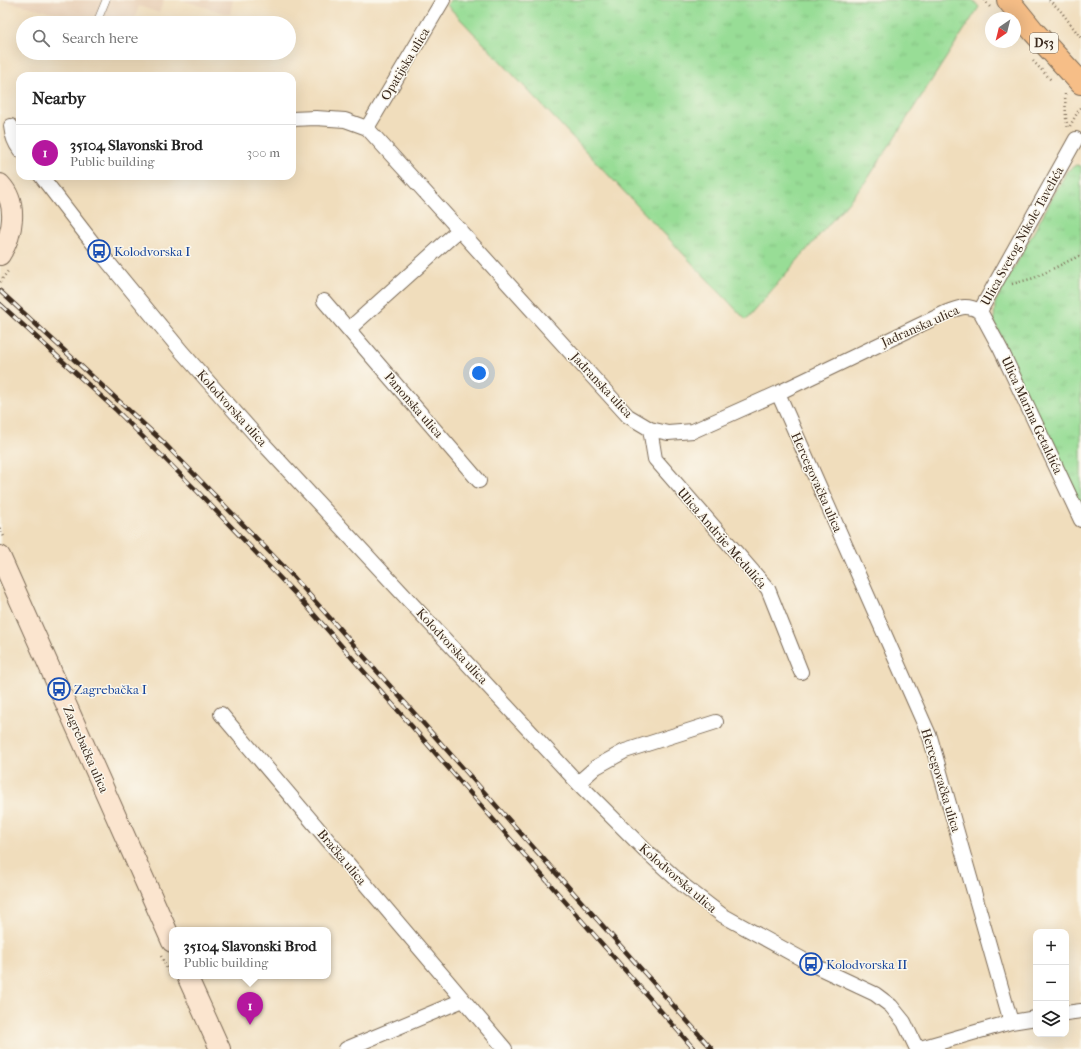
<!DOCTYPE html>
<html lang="en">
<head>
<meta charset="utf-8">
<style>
	:root { --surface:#fff; --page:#f6f6f6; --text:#222; --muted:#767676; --line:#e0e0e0; --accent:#b5179e }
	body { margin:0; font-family:"IM FELL French Canon",serif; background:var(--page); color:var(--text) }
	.controls { position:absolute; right:12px; bottom:12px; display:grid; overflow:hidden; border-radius:8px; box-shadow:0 4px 16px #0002 }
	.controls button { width:36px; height:36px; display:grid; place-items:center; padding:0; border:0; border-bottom:1px solid var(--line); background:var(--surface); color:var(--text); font:20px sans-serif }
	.compass { position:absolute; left:985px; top:12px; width:36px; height:36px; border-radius:50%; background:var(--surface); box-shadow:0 4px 16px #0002; rotate:215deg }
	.you { position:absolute; left:479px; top:373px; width:14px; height:14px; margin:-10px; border:3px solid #fff; border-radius:50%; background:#1a73e8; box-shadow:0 0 0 6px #1a73e833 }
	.badge { display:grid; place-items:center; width:26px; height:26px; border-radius:50%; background:var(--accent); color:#fff; font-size:13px; font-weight:700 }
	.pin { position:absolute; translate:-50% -33px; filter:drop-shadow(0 1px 2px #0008) }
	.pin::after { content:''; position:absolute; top:21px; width:14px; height:12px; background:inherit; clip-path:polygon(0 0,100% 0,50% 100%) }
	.popup { position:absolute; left:169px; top:927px; width:162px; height:52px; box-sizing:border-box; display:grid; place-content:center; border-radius:8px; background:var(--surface); filter:drop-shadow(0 1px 3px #0005); font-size:13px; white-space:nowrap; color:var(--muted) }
	.popup b { font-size:15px; color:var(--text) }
	.popup::after { content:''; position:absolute; left:50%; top:100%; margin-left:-8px; border:8px solid transparent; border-top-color:var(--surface) }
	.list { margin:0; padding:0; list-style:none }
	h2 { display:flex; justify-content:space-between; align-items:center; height:52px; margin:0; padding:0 16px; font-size:17px }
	h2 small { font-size:13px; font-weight:400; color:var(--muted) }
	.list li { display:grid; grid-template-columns:26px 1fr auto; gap:12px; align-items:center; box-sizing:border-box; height:56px; padding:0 16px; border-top:1px solid var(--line) }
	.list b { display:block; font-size:15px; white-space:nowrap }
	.list p { margin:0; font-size:13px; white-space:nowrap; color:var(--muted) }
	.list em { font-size:13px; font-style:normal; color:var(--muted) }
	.icon { flex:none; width:22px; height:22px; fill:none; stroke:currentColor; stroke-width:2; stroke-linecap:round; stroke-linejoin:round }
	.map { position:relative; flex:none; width:1081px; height:1049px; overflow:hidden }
	.search { position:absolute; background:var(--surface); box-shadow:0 4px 16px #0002; left:16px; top:16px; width:280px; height:44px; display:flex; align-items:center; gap:10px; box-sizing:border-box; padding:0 14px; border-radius:22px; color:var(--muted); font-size:15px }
	.panel { position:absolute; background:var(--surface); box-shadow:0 4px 16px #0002; left:16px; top:72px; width:280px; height:108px; border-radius:12px }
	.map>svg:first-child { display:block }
	.built { fill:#e8cfb6 }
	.grass { fill:url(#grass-tufts); stroke:#6a845a }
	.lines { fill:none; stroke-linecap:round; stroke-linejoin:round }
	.service-casing { stroke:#7a6955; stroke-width:8 }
	.minor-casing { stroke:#7a6955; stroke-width:16 }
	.secondary-casing { stroke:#7a6955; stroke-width:22 }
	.primary-casing { stroke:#7a6955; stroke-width:24 }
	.path { stroke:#7a6955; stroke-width:2.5; stroke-dasharray:1 3; stroke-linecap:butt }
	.service { stroke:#fff; stroke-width:7 }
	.minor { stroke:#fff; stroke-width:14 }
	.secondary { stroke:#fbe5cf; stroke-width:20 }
	.primary { stroke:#f6be87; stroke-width:22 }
	.rail-casing { stroke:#3b2a1e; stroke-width:4.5 }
	.rail { stroke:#fbf7ec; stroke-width:3; stroke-dasharray:9; stroke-linecap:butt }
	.labels { text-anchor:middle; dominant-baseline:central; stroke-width:3; stroke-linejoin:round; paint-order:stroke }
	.shield { fill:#fbf7ec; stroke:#75685c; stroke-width:1 }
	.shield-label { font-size:12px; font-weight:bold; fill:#3b2a1e }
	.street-label { font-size:13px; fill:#3b2a1e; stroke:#fbf7ec }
	.transit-label { font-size:13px; fill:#164399; stroke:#fbf7ec; text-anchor:start }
</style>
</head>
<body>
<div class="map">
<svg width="1081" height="1049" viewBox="0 0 1081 1049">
	<defs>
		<pattern id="grass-tufts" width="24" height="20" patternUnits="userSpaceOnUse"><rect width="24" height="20" fill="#98dd96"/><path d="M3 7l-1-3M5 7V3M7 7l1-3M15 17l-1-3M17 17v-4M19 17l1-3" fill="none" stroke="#84be81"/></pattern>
	</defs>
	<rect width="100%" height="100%" fill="#fbf7ec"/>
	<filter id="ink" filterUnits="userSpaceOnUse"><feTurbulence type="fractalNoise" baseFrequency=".025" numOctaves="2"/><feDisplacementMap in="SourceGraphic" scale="8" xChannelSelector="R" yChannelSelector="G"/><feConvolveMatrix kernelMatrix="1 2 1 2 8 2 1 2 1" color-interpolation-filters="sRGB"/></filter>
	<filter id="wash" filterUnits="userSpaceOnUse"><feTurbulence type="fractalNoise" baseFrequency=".012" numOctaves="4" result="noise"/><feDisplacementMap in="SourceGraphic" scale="16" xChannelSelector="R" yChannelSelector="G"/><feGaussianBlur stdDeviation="0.9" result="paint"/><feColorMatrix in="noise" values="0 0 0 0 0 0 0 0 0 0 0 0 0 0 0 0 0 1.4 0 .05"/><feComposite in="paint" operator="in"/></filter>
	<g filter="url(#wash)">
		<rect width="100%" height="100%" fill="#f0ddbc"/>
		<path class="built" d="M0,0h164l-5,13 -20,-7 -6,17h-34z
			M182,0h51l-3,15z"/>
		<path class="grass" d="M450,0h523l6,7 -112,173 -121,140 -299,-315z
			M1076,165l5,1v346l-32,-65 -55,-126 1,-18 72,-132z"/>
	</g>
	<g filter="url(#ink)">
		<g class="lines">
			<g class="service-casing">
				<path id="service" d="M99,17l7,-17"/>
			</g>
			<g class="minor-casing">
				<path id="minor" d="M292,119l24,-1 29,2 22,8 261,288 22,13 18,4 25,-2 85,-38 169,-81c14,-5 19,-8 33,-1
					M11,126c1,10 3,16 9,24
					M367,128l76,-128
					M41,176l58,75 83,101 77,87 319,344 69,69 36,33 39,30 89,49 64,30 16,12 13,16 13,27 94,-27 -81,-285 -152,-344
					M324,301l155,180
					M980,311l21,39 80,170
					M980,311l96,-172
					M349,329l111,-100
					M650,429l5,30 113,130 33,83
					M221,714l284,335
					M578,783l18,-16 29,-16 91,-29
					M1066,1013l15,-2
					M1011,1022l25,-4
					M346,1049l117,-49"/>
			</g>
			<g class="secondary-casing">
				<path id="secondary" d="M0,184c19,20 13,50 0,71
					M0,556l172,386
					M187,976l33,73"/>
			</g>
			<g class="primary-casing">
				<path id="primary" d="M1008,0l26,32 47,51"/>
			</g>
			<path class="path" d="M984,0l6,7
				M1049,0l11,10 21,28
				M1033,61l19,20
				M1065,94l1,24 2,11
				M1070,126l11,-20
				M0,282l8,-11
				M1012,284l22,-6 47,-23
				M0,528l5,11
				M161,956l9,19"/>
			<use href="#service" class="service"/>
			<use href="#minor" class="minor"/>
			<use href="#secondary" class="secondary"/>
			<use href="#primary" class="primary"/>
			<g class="rail-casing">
				<path id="rail" d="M0,291l163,151 127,131 422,476
					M0,304l115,105 83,83 106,111 390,446"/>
			</g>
			<use href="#rail" class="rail"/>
		</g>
	</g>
	<defs>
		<g id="bus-ring" transform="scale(1.15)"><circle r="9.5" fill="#fbf7ec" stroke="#1a4fb4" stroke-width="1.5"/><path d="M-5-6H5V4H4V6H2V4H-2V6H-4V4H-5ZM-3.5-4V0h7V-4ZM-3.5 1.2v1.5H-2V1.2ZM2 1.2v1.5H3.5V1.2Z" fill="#1a4fb4"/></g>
	</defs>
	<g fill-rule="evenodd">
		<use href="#bus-ring" x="99" y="251"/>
		<use href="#bus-ring" x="59" y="689"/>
		<use href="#bus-ring" x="811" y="964"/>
	</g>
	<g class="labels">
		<rect class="shield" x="1030" y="33" width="28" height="20" rx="3"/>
		<g class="shield-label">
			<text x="1044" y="43">D53</text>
		</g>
		<g class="street-label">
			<text transform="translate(405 64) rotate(-59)">Opatijska ulica</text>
			<text transform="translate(1022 236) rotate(-61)">Ulica Svetog Nikole Tavelića</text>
			<text transform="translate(920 326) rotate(-24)">Jadranska ulica</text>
			<text transform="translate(602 385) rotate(47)">Jadranska ulica</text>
			<text transform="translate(414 405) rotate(49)">Panonska ulica</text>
			<text transform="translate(232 408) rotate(48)">Kolodvorska ulica</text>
			<text transform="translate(1032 415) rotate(65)">Ulica Marina Getaldića</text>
			<text transform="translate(817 482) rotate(66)">Hercegovačka ulica</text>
			<text transform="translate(722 538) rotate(49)">Ulica Andrije Medulića</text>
			<text transform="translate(452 646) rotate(47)">Kolodvorska ulica</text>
			<text transform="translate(86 749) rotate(66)">Zagrebačka ulica</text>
			<text transform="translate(941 780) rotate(73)">Hercegovačka ulica</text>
			<text transform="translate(342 857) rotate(50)">Bračka ulica</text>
			<text transform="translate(678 878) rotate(41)">Kolodvorska ulica</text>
		</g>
		<g class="transit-label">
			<text x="114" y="251">Kolodvorska I</text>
			<text x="74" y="689">Zagrebačka I</text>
			<text x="826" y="964">Kolodvorska II</text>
		</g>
	</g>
</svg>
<div class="controls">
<button>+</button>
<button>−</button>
<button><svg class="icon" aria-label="layers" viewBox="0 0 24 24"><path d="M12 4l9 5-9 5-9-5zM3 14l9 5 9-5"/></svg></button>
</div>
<svg class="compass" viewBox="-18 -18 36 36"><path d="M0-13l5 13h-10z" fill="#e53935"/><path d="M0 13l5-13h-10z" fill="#767676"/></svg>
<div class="you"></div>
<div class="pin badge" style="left:250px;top:1025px">1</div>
<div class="popup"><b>35104 Slavonski Brod</b>Public building</div>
<div class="search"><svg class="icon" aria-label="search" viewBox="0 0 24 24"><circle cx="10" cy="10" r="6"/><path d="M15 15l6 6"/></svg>Search here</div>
<section class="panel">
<h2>Nearby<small></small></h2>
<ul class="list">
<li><span class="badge">1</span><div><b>35104 Slavonski Brod</b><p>Public building</p></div><em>300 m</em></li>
</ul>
</section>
</div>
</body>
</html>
